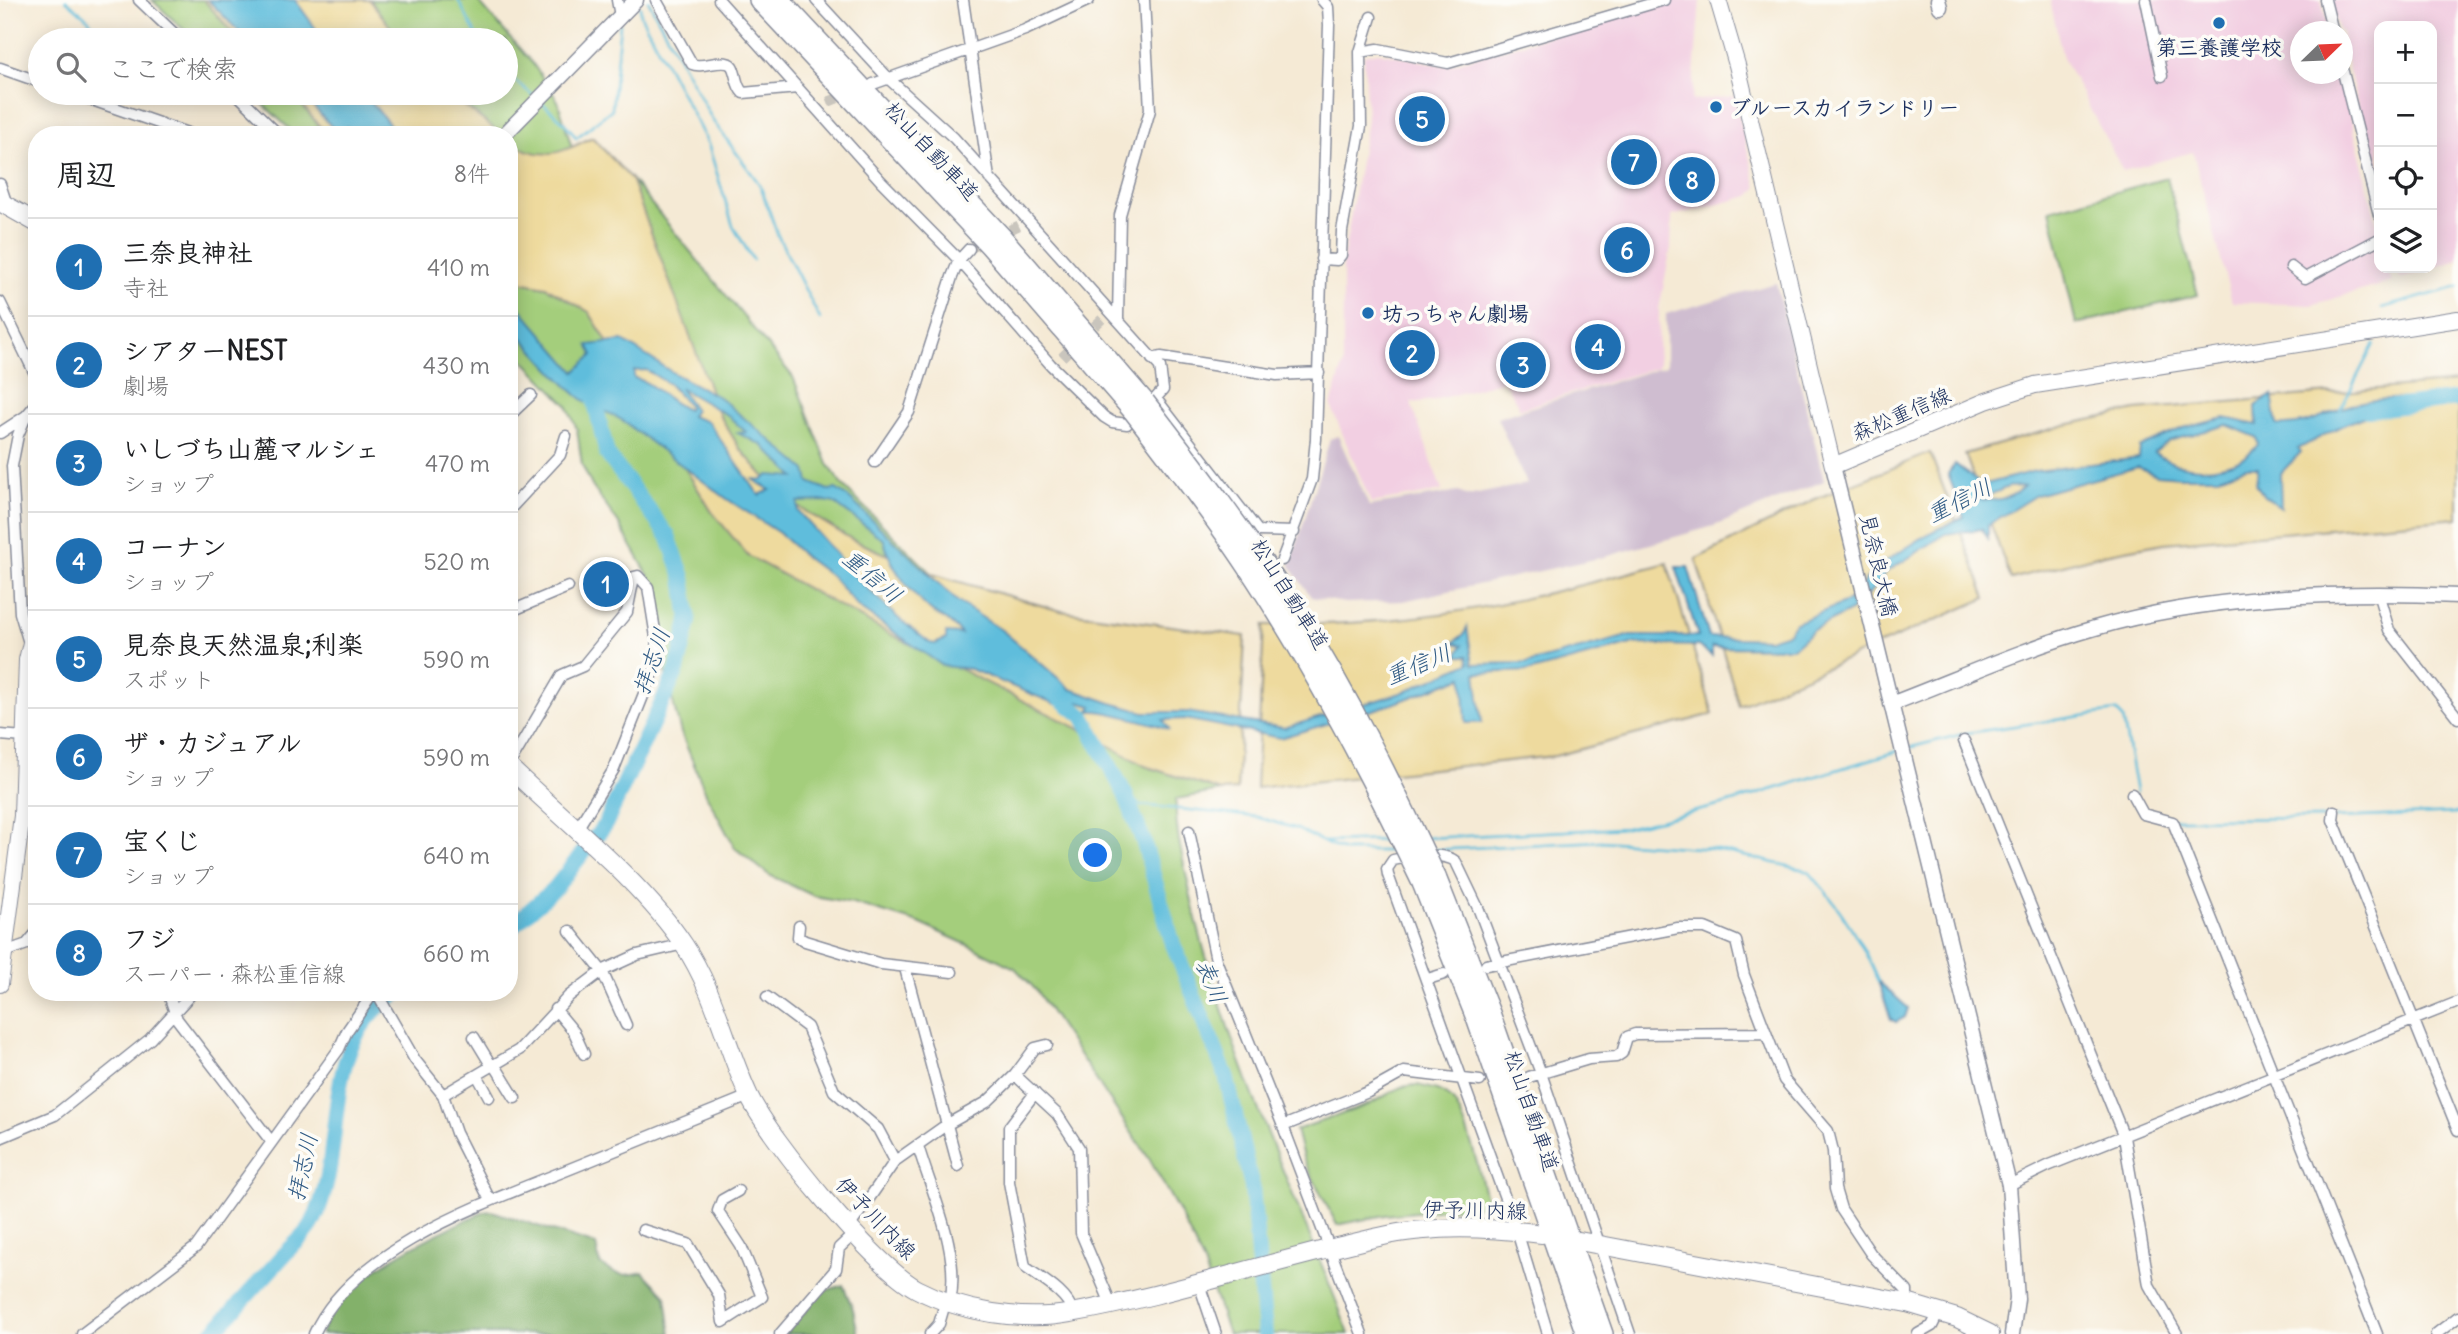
<!DOCTYPE html>
<html lang="ja">
<head>
<meta charset="utf-8">
<style>
	:root { --surface:#fff; --page:#f2f2f2; --text:#202124; --muted:#757577; --line:#e0e0e0; --accent:#1f6fb2 }
	body { margin:0; font-family:Delius,"Klee One",sans-serif; background:var(--page); color:var(--text) }
	.controls { position:absolute; right:21px; top:21px; display:grid; overflow:hidden; border-radius:14px; box-shadow:0 4px 18px #0003 }
	.controls button { width:63px; height:63px; display:grid; place-items:center; padding:0; border:0; border-bottom:2px solid var(--line); background:var(--surface); color:var(--text); font:35px sans-serif }
	.compass { position:absolute; left:2290px; top:21px; width:63px; height:63px; border-radius:50%; background:var(--surface); box-shadow:0 4px 18px #0003; rotate:67deg }
	.you { position:absolute; left:1096px; top:856px; width:24px; height:24px; margin:-18px; border:5px solid #fff; border-radius:50%; background:#1a73e8; box-shadow:0 0 0 10px #1a73e833 }
	.badge { display:grid; place-items:center; width:46px; height:46px; border-radius:50%; background:var(--accent); color:#fff; font-size:23px; font-weight:700 }
	.pin { position:absolute; translate:-50% -50%; border:4px solid #fff; box-shadow:0 2px 7px #0006 }
	.list { margin:0; padding:0; list-style:none }
	h2 { display:flex; justify-content:space-between; align-items:center; height:91px; margin:0; padding:0 28px; font-size:30px }
	h2 small { font-size:23px; font-weight:400; color:var(--muted) }
	.list li { display:grid; grid-template-columns:46px 1fr auto; gap:21px; align-items:center; box-sizing:border-box; height:98px; padding:0 28px; border-top:2px solid var(--line) }
	.list b { display:block; font-size:26px; white-space:nowrap }
	.list p { margin:0; font-size:23px; white-space:nowrap; color:var(--muted) }
	.list em { font-size:23px; font-style:normal; color:var(--muted) }
	.icon { flex:none; width:38px; height:38px; fill:none; stroke:currentColor; stroke-width:2; stroke-linecap:round; stroke-linejoin:round }
	.map { position:relative; flex:none; width:2458px; height:1334px; overflow:hidden }
	.search { position:absolute; background:var(--surface); box-shadow:0 4px 18px #0003; left:28px; top:28px; width:490px; height:77px; display:flex; align-items:center; gap:18px; box-sizing:border-box; padding:0 24px; border-radius:38px; color:var(--muted); font-size:26px }
	.panel { position:absolute; background:var(--surface); box-shadow:0 4px 18px #0003; left:28px; top:126px; width:490px; height:875px; border-radius:28px }
	.map>svg:first-child { display:block }
	.built { fill:#f2cfe2 }
	.industrial { fill:#cfbdd0 }
	.green { fill:#a4ce7b; stroke:#607e6c; stroke-width:2 }
	.forest { fill:#83b16b; stroke:#4f7064; stroke-width:2 }
	.sand { fill:#eeda9e; stroke:#84847e; stroke-width:2 }
	.water { fill:#5ebddc; stroke:#3c769d; stroke-width:2; fill-rule:evenodd }
	.lines { fill:none; stroke-linecap:round; stroke-linejoin:round }
	.stream { stroke:#5ebddc; stroke-width:2.5 }
	.river { stroke:#5ebddc; stroke-width:16 }
	.minor-tunnel { stroke:#c9c5bd; stroke-width:10; stroke-dasharray:10 5; stroke-linecap:butt }
	.minor-casing { stroke:#888c9a; stroke-width:13 }
	.tertiary-casing { stroke:#888c9a; stroke-width:17 }
	.secondary-casing { stroke:#888c9a; stroke-width:18 }
	.primary-casing { stroke:#888c9a; stroke-width:20 }
	.motorway-casing { stroke:#888c9a; stroke-width:22 }
	.minor { stroke:#fff; stroke-width:10 }
	.tertiary { stroke:#fff; stroke-width:14 }
	.secondary { stroke:#fff; stroke-width:16 }
	.primary { stroke:#fff; stroke-width:18 }
	.motorway { stroke:#fff; stroke-width:19 }
	.motorway-bridge-casing { stroke:#888c9a; stroke-width:22; stroke-linecap:butt }
	.motorway-bridge { stroke:#fff; stroke-width:19 }
	.poi-dot { fill:#1f6fb2; stroke:#fdfcf7; stroke-width:2.5 }
	.labels { text-anchor:middle; dominant-baseline:central; stroke-width:7; stroke-linejoin:round; paint-order:stroke }
	.poi-label { font-size:21px; font-weight:bold; fill:#1b2f5e; stroke:#fdfcf7; text-anchor:start }
	.street-label { font-size:21px; fill:#1b2f5e; stroke:#fdfcf7 }
	.water-label { font-size:23px; font-style:italic; fill:#2f5a84; stroke:#fdfcf7 }
</style>
</head>
<body>
<div class="map">
<svg width="2458" height="1334" viewBox="0 0 2458 1334">
	<rect width="100%" height="100%" fill="#fdfcf7"/>
	<filter id="ink" filterUnits="userSpaceOnUse"><feTurbulence type="fractalNoise" baseFrequency=".0143" numOctaves="2"/><feDisplacementMap in="SourceGraphic" scale="14" xChannelSelector="R" yChannelSelector="G"/><feConvolveMatrix kernelMatrix="1 2 1 2 8 2 1 2 1" color-interpolation-filters="sRGB"/></filter>
	<filter id="wash" filterUnits="userSpaceOnUse"><feTurbulence type="fractalNoise" baseFrequency=".00686" numOctaves="4" result="noise"/><feDisplacementMap in="SourceGraphic" scale="28" xChannelSelector="R" yChannelSelector="G"/><feGaussianBlur stdDeviation="1.57" result="paint"/><feColorMatrix in="noise" values="0 0 0 0 0 0 0 0 0 0 0 0 0 0 0 0 0 1.4 0 .05"/><feComposite in="paint" operator="in"/></filter>
	<g filter="url(#wash)">
		<rect width="100%" height="100%" fill="#f5ead5"/>
		<path class="built" d="M1676,0h24l-8,101 42,-5 23,92 -7,8 -78,20 -1,31 -12,62 -1,58 -138,42 -16,-28 -70,19 -23,3 31,88 -71,12 -40,-97 12,-41v-104l24,-141 -3,-65 14,-3 67,14z
			M2050,0h271l8,31 -29,1v42h40l39,158v36h9l4,14 -81,23 -79,-3 -39,-150 -70,19 -60,-113z
			M2331,0h127v260l-58,19 -2,-11h34v-242h-53v167l-36,-148 -1,-13 -3,-1z"/>
		<path class="industrial" d="M1776,283l48,198 -110,45 -110,31 -201,44 -58,2 -34,-6 -21,-31 40,-127 8,-3 31,70 89,-14 10,4 59,-12 -30,-66 169,-52v-52z"/>
		<path class="green" d="M152,0h52l35,40h-44z
			M370,0h107l56,64 25,37 14,47c-21,12 -44,7 -63,-8v-5h-7l-54,-42h58v-53h-106z
			M251,93h41l35,42h-31z
			M2167,178l31,117 -122,29 -26,-114z
			M631,179l162,198 35,87 13,20 91,90 -79,-34 -71,-43 -42,-48 -20,-33 -18,-41z
			M509,280l37,7 43,25 123,200 433,254 76,25 -45,8c-2,30 7,59 13,89 32,154 104,299 160,446h-121l-24,-70 -25,-52 -29,-52 -114,-170 -21,-22 -45,-22 -51,-23 -66,-20 -39,-7 -45,-21 -34,-27 -28,-52 -26,-63 -16,-62 -7,-79 -39,-68 -27,-38 -10,-21 -5,-36 -10,-24 -58,-60z
			M1417,1085c13,3 26,5 35,15 16,19 29,80 36,105l-103,10 -48,10 -33,-64 -8,-31 72,-25 33,-18z"/>
		<path class="forest" d="M492,1211l104,34 4,19c17,12 24,13 43,8l23,24 5,38h-350c21,-60 108,-96 162,-122z
			M843,1285l10,24 5,25h-73l36,-42z"/>
		<path class="sand" d="M204,0h166l30,40h-161z
			M292,93h156l54,42h-175z
			M592,137l39,42 89,237 20,33 42,48 71,43 79,34 129,37 184,25 -8,154 -16,1 -76,-25 -58,-33 -195,-98 -144,-79 -36,-44 -123,-200 -43,-25 -37,-7v-140c29,23 54,13 83,-3z
			M2458,382v136l-294,25 -60,11 -93,25 -46,-125 101,-29 70,-15z
			M1930,453l56,145 -247,108 -43,-147 117,-59z
			M1667,563l46,151 -158,42 -299,32 8,-163c44,0 88,-1 133,-6 92,-8 181,-33 270,-56z"/>
		<path class="water" d="M208,0h87l29,40h-77z
			M301,93h63l34,42h-41l-10,-8 1,8h-9z
			M509,295l66,77 18,-17 -5,-10 35,-4 52,33 44,23 87,73 3,12 19,8 8,-1 12,8 109,104 46,30 68,58 40,14 33,9h43l97,16 117,-35 68,-30 -2,-7h-10l5,-11 -9,-2 11,-9 3,-7 6,37 55,-1 100,-27h70l-22,-69h12l21,70 60,2 19,-6 7,-10 52,-21 31,-36 52,-33 34,-16 -16,-43 7,-10 27,21 53,-14 104,-13 1,-11 43,-19 42,-10 32,7 -1,-19 16,-11 5,30c30,2 47,-11 74,-20 19,-6 36,-7 56,-6l-66,27 -43,23 3,3 -21,22 1,33 -17,-11 -8,-12 2,-17h-12l-27,10h-38l-24,-2 -19,-8 -102,28 -48,30v13l-6,-9 -36,5 -61,39 -8,13 -26,25 -38,19 -20,18 -81,-1v9l-14,-10 -67,-2 -99,27 -56,2 6,50h-16l-3,-46 -70,27 -113,34 -95,-19 -22,1 7,10c-9,-5 -71,-21 -80,-19l2,-5 -14,-4 -20,3 -88,-36 -27,-3 -84,-58 -27,-31 -27,-20 -26,-24 -52,-34 -94,-70c-16,-16 -37,-18 -55,-33 -22,-19 -41,-43 -61,-64l-8,-3zM646,370l23,14 20,22 -1,4c-20,-7 -34,-28 -54,-32v-7zM680,388l47,27 19,17 -8,1 24,12 33,32 -26,-2 -7,5 -10,-1 18,11 -11,5 -51,-73 -17,-6 4,-6zM2227,425l29,12 2,7c-14,22 -54,28 -78,21 -9,-2 -18,-8 -26,-12l15,-12zM2024,486c-12,12 -27,16 -44,13l28,-12zM826,501l8,2 50,37c5,26 26,52 46,70 11,9 22,11 31,24l-15,-1v6l-11,5 -5,-1 -32,-25 -42,-41 -58,-66v-9z
			M1878,981l30,27 -3,9 -9,5 -5,-3z"/>
		<g class="lines">
			<path class="stream" d="M66,0l23,20 14,20
				M458,0l21,40
				M648,0l65,121 47,64 18,51 42,83
				M640,6l1,10 67,128 25,82 20,34
				M506,68l9,13 19,15
				M542,103c9,7 30,26 34,35l36,-29 8,-85
				M2382,308l76,-21
				M2340,410l34,-66
				M1908,748l59,-15 149,-22 7,7 13,74
				M1125,794l15,11 117,12 40,12 26,13 68,-2
				M2336,818l122,-5
				M2175,819l154,-1
				M1426,838l200,-10 96,-23 176,-54
				M1325,843l19,8h53
				M1432,850l169,-9 112,8 88,20 9,4c29,33 53,68 68,109"/>
			<path class="river" d="M2367,410l91,-11
				M1051,691l32,25 42,78 18,46 30,104 53,132 26,111 13,147
				M509,929l46,-41 50,-63 72,-155 12,-49 -6,-44 -15,-41 -61,-82 -16,-68
				M212,1334c24,-26 48,-53 72,-79 8,-9 22,-20 28,-31 39,-74 1,-183 87,-232"/>
		</g>
	</g>
	<g filter="url(#ink)">
		<g class="lines">
			<path class="minor-tunnel" d="M828,102l20,-8
				M969,249l51,-24
				M1062,357l40,-38"/>
			<g class="minor-casing">
				<path id="minor" d="M139,0l42,40
					M617,0l3,16
					M656,0l36,64c10,5 33,-7 40,2 5,8 3,19 11,27l55,-5
					M719,0l162,181 78,79 92,105 53,52 8,5 15,2
					M816,0l74,80 64,58 206,229 3,23 -18,20
					M963,0l26,178
					M2146,0l16,76
					M2325,0l8,32
					M1360,52l18,-3 70,14 216,-63
					M0,68l40,14
					M2342,68l37,147
					M873,84l152,-54 64,-30
					M72,93l121,42
					M236,93l43,42
					M0,184l7,21
					M1321,259l16,1 4,-5 1,-24 19,-105 -1,-74 11,-35
					M2291,267l14,11 74,-39
					M0,302l37,76
					M1118,318l2,-103 30,-105 -6,-110
					M1152,359l9,-2 116,18 42,-2
					M1157,400l101,131 36,1
					M509,416l22,-21
					M0,433l26,-17
					M875,462l34,-50 43,-135 7,-17 10,-11
					M509,510l51,-55 6,-19
					M1282,560l30,-81 4,-40 13,-414 -1,-18 -6,-7
					M2378,593l11,37 69,88
					M509,612l59,-25
					M29,643l-9,-30 -8,-147 6,-31 8,-19 11,-13
					M0,735l24,2
					M1964,741l160,396 25,148 28,49
					M509,765l53,-90 21,-9 44,-54 7,-35 4,-1 10,11 11,69 -45,113 -38,62
					M2132,794l11,20 30,8 204,512
					M2334,811l-1,9 125,310
					M1189,831l27,129 67,166
					M799,926l-1,11 7,4 76,23 71,8
					M570,931l32,40 24,54
					M5,952l22,-8 10,-12
					M1486,965l192,-37h27l31,13 8,34 40,105 44,51 5,20 2,38 6,20 30,45 36,37v12
					M905,968l53,198
					M1428,979l16,-5
					M168,992l9,27 93,121
					M376,992l39,68 28,35 13,38 34,67
					M767,997l40,30 27,64 44,38 17,32
					M555,1009l19,23 10,22
					M474,1037l17,28
					M494,1064l21,34
					M477,1075l12,22
					M1015,1075l42,39 22,34 2,85 30,71
					M1529,1077l60,-18 27,-2 6,-4 5,-16 8,-3 130,-1
					M1035,1093l-26,34v55l16,85c16,12 43,26 48,46
					M443,1095l76,-45 50,-54 33,-25 35,-16 47,-11
					M0,1138l55,-23 95,-76 43,-47
					M918,1146c14,48 43,106 32,156
					M2009,1185l41,-20 408,-163
					M850,1226l45,-65 51,-36 41,-23 28,-27 20,-27 12,-3
					M643,1230l45,14 31,51 4,27 39,-25 -21,-51 -23,-35 4,-11 16,-9
					M1198,1281l18,53
					M82,1334l114,-87 143,-198 8,-18 27,-39
					M314,1334c39,-88 180,-134 263,-168 57,-23 115,-47 172,-70
					M780,1334l56,-65 3,-21 17,-16
					M930,1334l9,-10 7,-24
					M1362,1334l-79,-208 85,-34 36,-20 76,9
					M1548,1334l-31,-103 -129,-356 -1,-6 6,-9c15,-3 51,-9 63,2l23,48 63,166 88,258
					M1918,1334l14,-8 7,-14
					M2436,1334l22,-17"/>
			</g>
			<g class="tertiary-casing">
				<path id="tertiary" d="M1938,0l2,7
					M504,135l132,-135
					M1833,466l176,719 8,114 -5,35
					M1891,704c68,-26 134,-56 204,-76 109,-32 249,-38 363,-32"/>
			</g>
			<g class="secondary-casing">
				<path id="secondary" d="M1718,0l19,65 96,401 153,-65 49,-16 423,-66
					M0,984l22,-168 5,-156 10,-43"/>
			</g>
			<g class="primary-casing">
				<path id="primary" d="M0,202l37,21
					M509,767c55,53 134,116 175,178 31,46 42,102 65,151 22,45 125,170 168,193 44,23 106,33 154,24 89,-16 175,-44 262,-65 30,-7 60,-16 91,-18 40,-4 78,-1 118,4
					M1579,1241l328,62 50,15 33,16"/>
			</g>
			<g class="motorway-casing">
				<path id="motorway" d="M759,0l231,246 143,165
					M780,0l221,236 144,166
					M1436,877l54,136 113,321
					M1422,883l54,135 110,316"/>
			</g>
			<use href="#minor" class="minor"/>
			<use href="#tertiary" class="tertiary"/>
			<use href="#secondary" class="secondary"/>
			<use href="#primary" class="primary"/>
			<use href="#motorway" class="motorway"/>
			<g class="motorway-bridge-casing">
				<path id="motorway-bridge" d="M1145,402c53,69 106,138 152,212 53,84 97,173 139,263
					M1133,411c39,51 79,102 114,155 67,101 123,208 175,317"/>
			</g>
			<use href="#motorway-bridge" class="motorway-bridge"/>
		</g>
	</g>
	<g class="poi-dot">
		<circle cx="2219" cy="23" r="7"/>
		<circle cx="1716" cy="107" r="7"/>
		<circle cx="1368" cy="313" r="7"/>
	</g>
	<g class="labels">
		<g class="poi-label">
			<text x="2219" y="47" text-anchor="middle">第三養護学校</text>
			<text x="1730" y="107">ブルースカイランドリー</text>
			<text x="1382" y="313">坊っちゃん劇場</text>
		</g>
		<g class="street-label">
			<text transform="translate(932 151) rotate(47)">松山自動車道</text>
			<text transform="translate(1901 414) rotate(-23)">森松重信線</text>
			<text transform="translate(1879 565) rotate(77)">見奈良大橋</text>
			<text transform="translate(1290 594) rotate(58)">松山自動車道</text>
			<text transform="translate(1532 1111) rotate(71)">松山自動車道</text>
			<text transform="translate(1475 1210) rotate(1)">伊予川内線</text>
			<text transform="translate(876 1218) rotate(46)">伊予川内線</text>
		</g>
		<g class="water-label">
			<text transform="translate(1959 500) rotate(-26)">重信川</text>
			<text transform="translate(873 576) rotate(40)">重信川</text>
			<text transform="translate(651 661) rotate(-71)">拝志川</text>
			<text transform="translate(1418 664) rotate(-22)">重信川</text>
			<text transform="translate(1212 981) rotate(68)">表川</text>
			<text transform="translate(302 1167) rotate(-78)">拝志川</text>
		</g>
	</g>
</svg>
<div class="controls">
<button>+</button>
<button>−</button>
<button><svg class="icon" aria-label="locate" viewBox="0 0 24 24"><circle cx="12" cy="12" r="6"/><path d="M12 2v4M12 18v4M2 12h4M18 12h4"/></svg></button>
<button><svg class="icon" aria-label="layers" viewBox="0 0 24 24"><path d="M12 4l9 5-9 5-9-5zM3 14l9 5 9-5"/></svg></button>
</div>
<svg class="compass" viewBox="-18 -18 36 36"><path d="M0-13l5 13h-10z" fill="#e53935"/><path d="M0 13l5-13h-10z" fill="#757577"/></svg>
<div class="you"></div>
<div class="pin badge" style="left:606px;top:584px">1</div>
<div class="pin badge" style="left:1412px;top:353px">2</div>
<div class="pin badge" style="left:1523px;top:365px">3</div>
<div class="pin badge" style="left:1598px;top:347px">4</div>
<div class="pin badge" style="left:1422px;top:119px">5</div>
<div class="pin badge" style="left:1627px;top:250px">6</div>
<div class="pin badge" style="left:1634px;top:162px">7</div>
<div class="pin badge" style="left:1692px;top:180px">8</div>
<div class="search"><svg class="icon" aria-label="search" viewBox="0 0 24 24"><circle cx="10" cy="10" r="6"/><path d="M15 15l6 6"/></svg>ここで検索</div>
<section class="panel">
<h2>周辺<small>8件</small></h2>
<ul class="list">
<li><span class="badge">1</span><div><b>三奈良神社</b><p>寺社</p></div><em>410 m</em></li>
<li><span class="badge">2</span><div><b>シアターNEST</b><p>劇場</p></div><em>430 m</em></li>
<li><span class="badge">3</span><div><b>いしづち山麓マルシェ</b><p>ショップ</p></div><em>470 m</em></li>
<li><span class="badge">4</span><div><b>コーナン</b><p>ショップ</p></div><em>520 m</em></li>
<li><span class="badge">5</span><div><b>見奈良天然温泉;利楽</b><p>スポット</p></div><em>590 m</em></li>
<li><span class="badge">6</span><div><b>ザ・カジュアル</b><p>ショップ</p></div><em>590 m</em></li>
<li><span class="badge">7</span><div><b>宝くじ</b><p>ショップ</p></div><em>640 m</em></li>
<li><span class="badge">8</span><div><b>フジ</b><p>スーパー · 森松重信線</p></div><em>660 m</em></li>
</ul>
</section>
</div>
</body>
</html>
